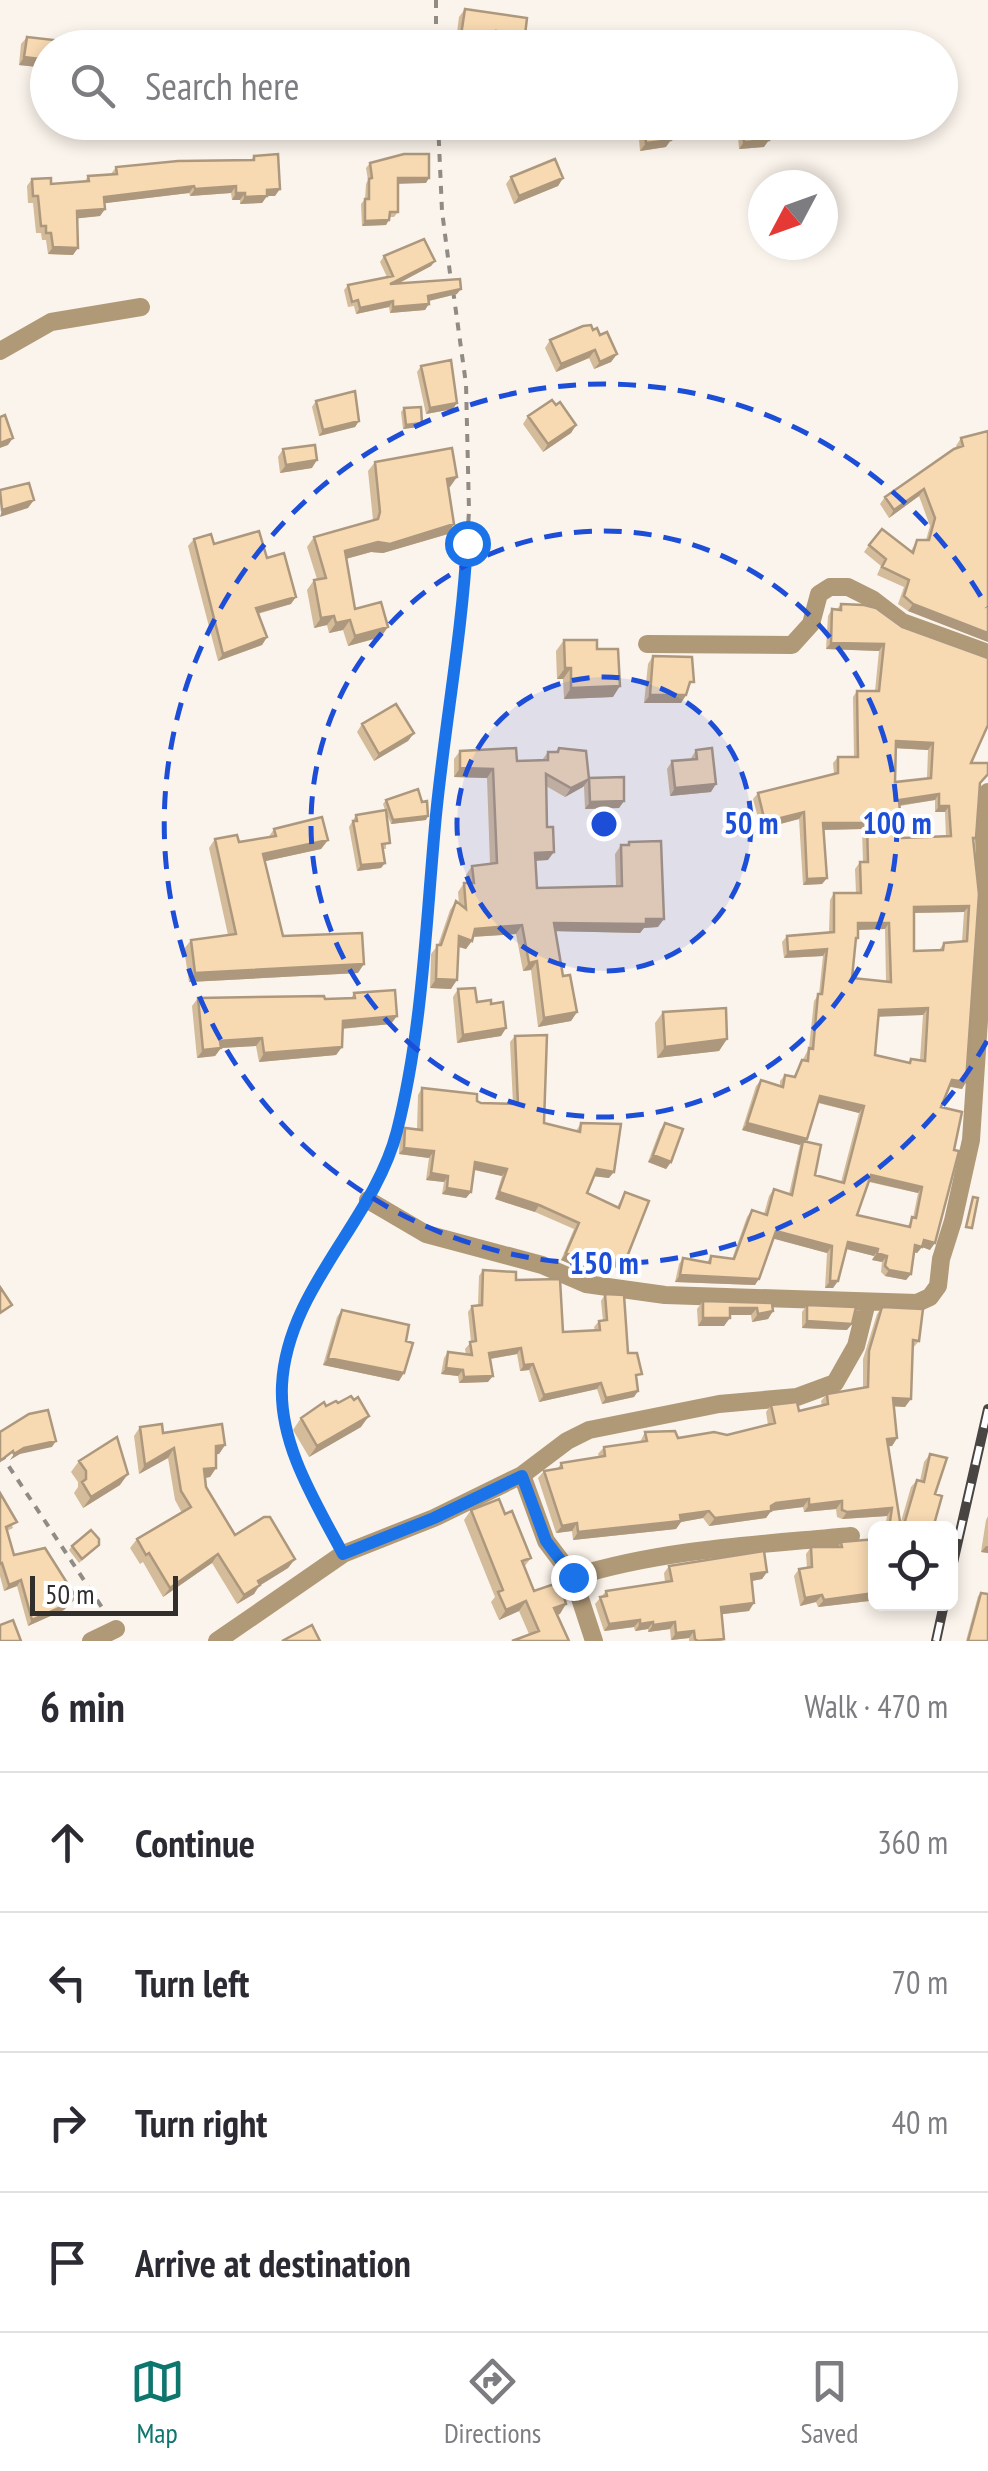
<!DOCTYPE html>
<html lang="en">
<head>
<meta charset="utf-8">
<style>
	:root { --surface:#fff; --page:#f2f2f3; --text:#2b2b33; --muted:#7c7c81; --line:#e1e1e2; --accent:#0f766e }
	body { margin:0; font-family:"PT Sans Narrow",sans-serif; background:var(--page); color:var(--text) }
	.controls { position:absolute; right:30px; bottom:30px; display:grid; overflow:hidden; border-radius:15px; box-shadow:0 5px 15px #0003 }
	.controls button { width:90px; height:90px; display:grid; place-items:center; padding:0; border:0; border-bottom:2px solid var(--line); background:var(--surface); color:var(--text); font:50px sans-serif }
	.compass { position:absolute; left:748px; top:170px; width:90px; height:90px; border-radius:50%; background:var(--surface); box-shadow:0 5px 15px #0003; rotate:229deg }
	.scale { position:absolute; left:30px; bottom:25px; width:148px; box-sizing:border-box; padding-left:10px; border:5px solid #312e2b; border-top:0; font-size:28px; line-height:35px; white-space:nowrap; color:#312e2b; -webkit-text-stroke:8px #fff; paint-order:stroke }
	.stop { position:absolute; width:30px; height:30px; margin:-22px; border:8px solid #1a73e8; border-radius:50%; background:#fff }
	.stop.end { background:#1a73e8; border-color:#fff; box-shadow:0 2px 10px #0008 }
	.list { margin:0; padding:0; list-style:none }
	h2 { display:flex; justify-content:space-between; align-items:center; height:130px; margin:0; padding:0 40px; font-size:42px }
	h2 small { font-size:32px; font-weight:400; color:var(--muted) }
	.list li { display:grid; grid-template-columns:65px 1fr auto; gap:30px; align-items:center; box-sizing:border-box; height:140px; padding:0 40px; border-top:2px solid var(--line) }
	.list b { display:block; font-size:38px; white-space:nowrap }
	.list em { font-size:32px; font-style:normal; color:var(--muted) }
	.icon { flex:none; width:55px; height:55px; fill:none; stroke:currentColor; stroke-width:2; stroke-linecap:round; stroke-linejoin:round }
	.map { position:relative; flex:none; width:988px; height:1641px; overflow:hidden }
	.search { position:absolute; background:var(--surface); box-shadow:0 5px 15px #0003; left:30px; right:30px; top:30px; height:110px; display:flex; align-items:center; gap:25px; box-sizing:border-box; padding:0 35px; border-radius:55px; color:var(--muted); font-size:38px }
	.sheet { height:690px; background:var(--surface) }
	nav { display:flex; justify-content:space-around; align-items:center; box-sizing:border-box; height:140px; border-top:2px solid var(--line); background:var(--surface); font-size:28px; color:var(--muted) }
	nav a { display:grid; justify-items:center; gap:5px }
	nav .on { color:var(--accent) }
	.map>svg:first-child { display:block }
	.lines { fill:none; stroke-linecap:round; stroke-linejoin:round }
	.path { stroke:#908b85; stroke-width:4; stroke-dasharray:8 8; stroke-linecap:butt }
	.street { stroke:#b09977; stroke-width:18 }
	.rail-casing { stroke:#494542; stroke-width:10 }
	.rail { stroke:#fff; stroke-width:6; stroke-dasharray:19; stroke-linecap:butt }
	.wall { fill:#d4bb99; fill-rule:evenodd }
	.shaded-wall { fill:#ad987d }
	.building { fill:#f7d9b2; stroke:#ad987d; stroke-width:2.5; fill-rule:evenodd }
	.route { stroke:#1a73e8; stroke-width:12 }
	.ring { fill:none; stroke:#1d4ed8; stroke-width:5; stroke-dasharray:18 12 }
	.centre { fill:#1d4ed8; stroke:#fff; stroke-width:5 }
	.ring-label { font-size:30px; text-anchor:middle; font-weight:bold; fill:#1d4ed8; stroke:#fff; stroke-width:8; stroke-linejoin:round; paint-order:stroke }
</style>
</head>
<body>
<div class="map">
<svg width="988" height="1641" viewBox="0 0 988 1641">
	<rect width="100%" height="100%" fill="#fbf4ec"/>
	<g class="lines">
		<path class="path" d="M436,0v48
			M438,122l4,89 9,70
			M375,1185l20,-48 13,-53 20,-160 19,-213 18,-136 4,-64 -3,-127 -13,-94
			M0,1453l105,159
			M334,1537c-22,-41 -44,-83 -51,-130 -10,-64 41,-140 75,-192"/>
		<path class="street" d="M0,351l51,-29 90,-15
			M647,644l145,1 19,-21 8,-30 11,-7h18l24,12 30,23 86,31
			M368,1200l58,34 116,31 44,19 79,11 252,8 13,-6 8,-11 3,-27 12,-38 18,-81 16,-239 -3,-63 4,-46
			M522,1475l24,66 27,36 21,64
			M573,1577c90,-28 184,-32 278,-41
			M91,1641l25,-12
			M217,1641l126,-87 91,-36 88,-43 45,-34 22,-11 130,-26 78,-7 38,-14 21,-37 11,-44"/>
		<g class="rail-casing">
			<path id="rail" d="M950,1576l38,-167
				M936,1641l8,-37"/>
		</g>
		<use href="#rail" class="rail"/>
	</g>
	<path class="wall" d="M465,9l60,26 -6,8 -25,-4 -1,9h-38l4,-31z
		M27,37l20,31 -28,-3 2,-21z
		M609,122h60l-3,25 -26,4 -2,-24 -28,3z
		M737,122h31l-4,25 -25,2z
		M254,156l21,40h-8l-5,7 -22,1v-4h-8l-1,-7 -41,3 -1,-3 -85,10 1,6 -5,7 -23,2 -4,37 -25,-1 -2,-14h-4l-1,-7h-5l-3,-30h-5l-1,-17 5,-7 19,5 34,-3 3,-5 23,-2 5,-7 135,-7z
		M370,163l56,20h-28v29l-4,5h-5l-3,8 -24,1 -1,-22 4,-5 1,-15 2,-4 -2,-12z
		M511,177l52,1 -5,8 -44,18 -8,-20z
		M384,256l51,5 -4,5 -34,18 60,10 -28,7 -4,9 -35,3 -1,-6 -33,7 -2,-8 -6,1 -4,-17 4,-5 39,-8 -7,-15z
		M593,330l7,5 17,19 -6,8 -17,7 -5,-11 -33,14 -11,-24 5,-8z
		M421,366l32,43 -27,5 -9,-42z
		M316,401l43,20 -4,6 -36,9 -7,-29z
		M556,405l20,20 -5,8 -28,19 -20,-28 5,-8z
		M404,408l15,19 -16,2 -2,-17z
		M988,431v211l-80,-31 -10,-7 6,-17 -27,-12 4,-9 -17,-14 5,-7 42,6 6,-11h9l4,-14 -11,-30 -30,22 -9,-14 5,-7 72,-49 -1,-2 5,-8z
		M283,449l29,19 -32,5 -2,-16z
		M375,462l82,15 -8,10 -1,47 -65,19 -12,-1 -25,7 9,50 26,28 -33,9 -5,-16 -14,3 -2,-8 -13,3 -7,-38 7,-10 3,-1 -10,-32 7,-10 59,-17 -5,-49z
		M194,539l73,19 24,46 -33,10 9,23 -5,8 -44,16 -30,-115z
		M841,604l23,1 120,175 -4,4 -4,54 -3,4 -7,240 -4,7 -12,-2 -9,20 -11,143 -8,-3 -5,6 -3,-1 -3,22 -5,6 -21,-4 -4,-4 1,-10 -10,-2 2,-4 -28,-7 -8,32 -5,7h-8l2,-35 -54,-15 -18,47 -80,-3 4,-18 4,-6 24,4 4,-6 21,3 15,-42 5,-7 12,4 5,-18 5,-7 15,5 11,-49 -58,-15 14,-44 5,-6 19,6v-5l5,-6 9,1 15,-28 5,-47 5,-7 4,-38 -39,2 -2,-16 5,-6 42,-4 1,-32 4,-7h22l-1,-24 5,-7h3l-1,-33 -38,1 3,48 -5,6 -19,1 -4,-66 -38,10 -8,-30 5,-6 76,-19 -1,-11 5,-6h16l-1,-60 4,-6h18l4,-40 -53,-2 2,-33 4,-7h5zM896,748l32,2 -1,28 -32,4zM935,800v12h10l1,25 -44,1 -2,-32zM964,912l-2,29 -18,2 -5,7 -25,1v-38zM885,929l1,53 -34,-4 3,-36 3,-4v-8zM923,1015l-3,45 -9,-1 -3,4 -33,-8 3,-39zM818,1103l41,10 -18,69 -26,-7 -10,-34zM869,1182l49,11 -5,25 -6,9 -50,-12z
		M564,640l33,9 16,48 -49,2 -1,-20h-6l-1,-28z
		M653,656l35,34 -2,5 -5,8h-37l4,-39z
		M362,724l52,9 -6,8 -34,20 -17,-29z
		M559,748l30,31 35,22 -5,7 -34,1 -1,-23 -19,11 -19,-11 2,74 -13,1 2,27 79,-2 -1,-32 6,-9h6l2,-3 29,85 -14,1 -4,5 -84,-2 7,45 14,36 -6,9 -33,6 -7,-57 -8,1 -7,-37 -43,3 -7,12 -8,-2 -7,42 -21,-1 1,-34 7,-9 12,-35 6,-9 3,3 -1,-12 6,-9h3l-1,-8 6,-9 18,-2 -3,-86 -33,-1v-18l6,-8 57,10 25,-1 6,-8h7z
		M696,750l15,42 -41,4 -3,-27 5,-8 18,-1z
		M386,800l40,20 -35,4 -5,-12v37h-3l2,14 -4,5 -24,3 -8,-44 7,-12 29,-5 -2,-6z
		M274,829l54,11 -7,9 -56,12 18,75 75,37 -169,9 -5,-33 7,-9 37,-5 -19,-87 6,-9 24,3 29,-4z
		M458,989l19,13 14,2 15,24 -5,8 -44,7 -4,-46z
		M354,993l37,31 -49,5v18l-6,8 -77,7 -3,-16 -35,2 -6,8 -18,2 -5,-52 6,-8 127,1 26,-1z
		M663,1012l64,27 -8,12 -62,7 -2,-35z
		M515,1036l29,87 32,8 5,-8 28,55 -15,-2 -7,17 30,14 8,-15v70l-4,7 -20,-4 -5,8 -7,-1 -28,-12 13,-31 -39,-17 -40,-13 7,-23 -28,-6 -3,22 -5,6 -24,-4 2,-12 -18,-2 3,-22 -30,-4 1,-19 5,-7 12,1 1,-34 4,-7 59,15 32,1 -3,-62z
		M665,1123l6,39 -5,7 -18,-7 12,-32z
		M483,1270l33,10 47,52 32,-1 -1,-4 5,-6h4l-2,-20 4,-7 32,86 1,11 -4,6 -32,7 -5,-15 -58,13 -10,-32 -9,1 -3,-17 -27,5 -2,23 -29,1 -1,-7 -17,-2 3,-16 4,-6 18,2 -1,-5 6,-7 -3,-30 4,-6 6,-1 1,-29z
		M703,1301l69,2 1,8 -5,8 -16,3 -1,-7h-21l-6,11h-26l-1,-17z
		M807,1305l40,25 -45,-2v-16z
		M882,1307l37,34 -6,7 -8,59 -11,-1 3,32 -5,8h-4l12,79 11,-38 6,-7 3,1 4,-19 6,-8 5,40 -2,34h-48l2,-12 -45,3 -5,-2 -1,-8 -32,3 -1,-5 -32,4 -5,7 -57,8 -6,-8 -22,4 -5,7 -103,11 -1,-9 -16,2 -18,-55 6,-7 14,-3 3,-5 38,-6 -1,-3 6,-7 36,-5 5,-10 33,6 49,-3 41,-10 -2,-13 5,-7 28,6 23,-5 -1,-5 6,-7 36,-6v-29l14,-45z
		M342,1310l57,71 -76,-16 14,-48z
		M326,1406l35,21 -52,30 -16,-27 8,-12z
		M140,1427l23,6 62,12 -6,9h-3v14l-6,9 -5,1 1,9 29,48 60,24 -7,9 -29,18 -5,8 -17,10 -25,-41 -49,34 -20,-35 -3,2 -10,-16 7,-9 45,-26 -7,-13 -7,-42 -29,16 -5,-38z
		M79,1461l41,24 -37,23 -9,-15 4,-6v-5l-7,-10z
		M0,1493l13,35 -6,3 7,24 57,48 -7,7 -36,16 -11,-40 -13,5 -4,-15z
		M471,1510l34,4 26,44 -7,9 10,24 26,23 -3,1 12,26 -40,-7 -10,-23 -20,9 -8,-18 4,-5 -31,-77z
		M988,1516v37l-7,-1 5,-32z
		M876,1539v52h-2l-5,10 -51,6 -2,-5 -16,4 -6,-30 5,-7 8,-1 -1,-14 5,-7h27l3,-5z
		M99,1545l-20,18 -10,-13 3,-4z
		M669,1566l98,6 -5,7 -10,2 -3,30 -28,3 3,25 -2,2h-33v-3l-18,2 -1,-11 -22,3v-3l-13,2 -1,-4 -30,4 -9,-27 11,-13 59,-9 -1,-9z
		M981,1593l7,48h-22l12,-45z"/>
	<path class="shaded-wall" d="M496,31l29,4 -6,8 -29,-4z
		M24,57l24,3v7l-1,1 -28,-3z
		M615,122h26l-3,5 -28,3z
		M671,140l-5,7 -26,4 6,-8z
		M769,140l-5,7 -25,2 5,-7z
		M398,178h31l-3,5 -32,1z
		M563,178l-5,8 -44,18 5,-8z
		M194,186l-5,7 -90,11 5,-7z
		M236,186l-5,7 -41,3 5,-7z
		M280,189l-5,7h-8l-5,7 -22,1 5,-7 22,-7z
		M236,193h9l-5,7h-8z
		M105,209l-5,7 -28,3 5,-8z
		M389,220l-3,5 -24,1 3,-5z
		M53,247l25,1 -5,7 -25,-1z
		M435,261l-4,5 -45,24 4,-6z
		M461,289l-4,5 -33,8 4,-6z
		M393,301l-4,6 -33,7 4,-6z
		M429,304l-4,6 -35,3 3,-6z
		M595,350l-6,8 -33,14 5,-8z
		M617,354l-6,8 -17,7 6,-7z
		M457,403l-4,6 -27,5 4,-6z
		M359,421l-4,6 -36,9 4,-6z
		M422,423l-3,4 -16,2 3,-4z
		M576,425l-5,8 -28,19 5,-8z
		M13,438l-5,7 -8,3v-5z
		M317,460l-5,8 -32,5 6,-8z
		M457,477l-7,10 -10,2 7,-10z
		M924,489l-5,7 -30,22 5,-8z
		M34,500l-6,8 -28,9 2,-7z
		M454,524l-6,10 -65,19 -12,-1 -33,9 7,-10 33,-9z
		M296,597l-5,7 -40,11 5,-7z
		M913,604l75,29v9l-80,-31z
		M334,616l-7,9 -13,3 7,-10z
		M350,620l-7,10 -14,3 7,-10z
		M388,627l-7,10 -33,9 7,-10z
		M267,637l-5,8 -44,16 5,-7z
		M831,643l53,1 -5,7 -53,-2z
		M565,668h6l-8,11h-6z
		M620,686l-7,11 -49,2 7,-11z
		M650,695h36l-5,8h-37z
		M414,733l-6,8 -34,20 5,-7z
		M896,741l37,2 -5,7 -36,-2z
		M460,768l33,1 -6,9 -33,-1z
		M589,779l-6,8 -18,10 6,-9z
		M716,784l-5,8 -41,4 5,-8z
		M939,794l-4,6 -40,6 4,-6z
		M624,801l-5,7 -34,1 5,-7z
		M939,806h10l-4,6h-10z
		M804,812l-5,7 -38,10 4,-7z
		M428,816l-2,4 -35,4 2,-4z
		M823,823h44l-5,6 -43,1z
		M328,840l-7,9 -64,14 6,-9z
		M554,852l-6,8 -19,1 6,-8z
		M385,863l-4,5 -24,3 4,-6z
		M827,878l-5,6 -19,1 4,-6z
		M969,906l-5,6 -55,1 5,-6z
		M646,919h18l-6,8 -14,1 -4,5 -92,-2 6,-8z
		M858,923h31l-4,6 -31,1z
		M522,925l-6,9 -47,3 6,-8z
		M459,936l13,5 -6,8 -13,-4z
		M827,949l-4,7 -39,2 4,-6z
		M537,961l-6,9 -8,1 6,-8z
		M364,964l-6,9 -169,9 6,-9z
		M436,979l21,1 -6,9 -21,-1z
		M928,1008l-5,7 -49,2 5,-7z
		M577,1012l-6,9 -33,6 6,-9z
		M397,1016l-6,8 -54,5 6,-8z
		M506,1028l-5,8 -44,7 6,-8z
		M262,1038l-6,8 -35,2 -6,8 -18,2 6,-8 17,-9z
		M727,1039l-8,12 -62,7 8,-11z
		M342,1047l-6,8 -77,7 5,-9z
		M952,1080l14,2 -4,7 -14,-3z
		M820,1096l44,10 -5,7 -43,-11z
		M747,1123l60,16 -5,7 1,-5 -3,4 -58,-15z
		M404,1148l30,3 -5,7 -30,-4z
		M653,1155l18,7 -5,7 -18,-7z
		M475,1162l32,7 -5,7 -31,-7z
		M597,1169l17,3 -5,6 -17,-2z
		M431,1173l17,3 -4,6 -18,-2z
		M871,1175l51,12 -4,6 -51,-12z
		M447,1188l24,4 -5,6 -24,-4z
		M499,1192l40,13 -4,7 -40,-13z
		M776,1231l56,15 -5,7 -56,-15z
		M924,1240l11,3 -5,7 -8,-3 -5,6 -6,-2 4,-6z
		M848,1242l30,7 -4,7 -31,-8z
		M566,1253l34,13 -4,7 -7,-1 -28,-12z
		M877,1253l10,3 -5,6 -10,-2z
		M603,1257l22,5 -4,7 -23,-5z
		M889,1270l22,4 -5,6 -21,-4z
		M680,1275l79,4 -4,6 -80,-3z
		M830,1281h8l-5,7h-8z
		M730,1308h27l-6,7h-27z
		M773,1311l-5,8 -16,3 6,-8z
		M703,1318h27l-6,8h-26z
		M807,1321l45,3 -5,6 -45,-2z
		M521,1348l-4,6 -33,6 5,-7z
		M328,1358l76,15 -5,8 -76,-16z
		M533,1364l-4,6 -9,1 4,-6z
		M446,1368l17,2 -5,6 -17,-2z
		M493,1376l-5,6 -29,1 5,-6z
		M601,1383l-4,6 -58,13 5,-7z
		M638,1391l-4,6 -32,7 4,-6z
		M893,1398l18,1 -6,8 -18,-1z
		M369,1416l-8,11 -52,30 8,-11z
		M897,1438l-5,8 -10,1 5,-8z
		M56,1441l-4,6 -32,7 -10,6 4,-6 10,-6z
		M225,1445l-6,9 -9,1 6,-9z
		M174,1448l-6,10 -29,16 6,-9z
		M216,1468l-6,9 -12,2 6,-10z
		M128,1474l-8,11 -37,23 8,-11z
		M809,1499l-6,8 -32,4 -5,7 -57,8 6,-8 61,-15z
		M842,1501l-6,8 -32,3 5,-7z
		M892,1508l-5,8 -45,3 5,-7z
		M709,1511l-6,7 -22,4 -5,7 -103,11 5,-8z
		M577,1523l-5,8 -16,2 6,-7z
		M986,1546h2v7l-7,-1z
		M218,1554l-6,9 -49,34 7,-9z
		M295,1559l-7,9 -29,18 -5,8 -17,10 7,-9 14,-14z
		M767,1572l-5,7 -16,3 5,-8z
		M21,1580l-4,6 -13,5 5,-6z
		M874,1593l-5,8 -51,6 6,-7z
		M822,1595l-6,7 -16,4 5,-8z
		M76,1597l-12,13 -36,16 4,-6z
		M526,1601l-7,10 -20,9 7,-10z
		M754,1603l-5,8 -33,4 5,-8z
		M566,1604l-6,10 -13,3 7,-9z
		M640,1620l-6,7 -30,4 5,-7z
		M653,1622l-5,7 -13,2 5,-7z
		M675,1622l-5,7 -22,3 5,-7z
		M694,1631l-5,7 -18,2 5,-7z"/>
	<path class="building" d="M465,9l62,9 -2,17 -29,-4 -3,17h-34z
		M27,37l27,3 -1,8h-5v12l-24,-3z
		M644,122h25l2,18 -25,3z
		M743,122h25l1,18 -25,2z
		M278,154l2,35 -13,1v6l-22,1v-4h-9v-7l-41,3 -1,-3 -90,11 1,12 -28,2 1,37 -25,-1 -2,-14h-5v-7h-5l-3,-30h-5l-1,-17 19,-1v6l38,-3 -1,-5 29,-2 -1,-7 62,-6 76,-1v-4z
		M404,154h25v24h-31v34h-8l-1,8 -24,1v-22h4v-20l3,-1 -2,-15z
		M555,159l8,19 -44,18 -8,-19z
		M424,239l11,22 -45,23 70,-5 1,10 -33,7 1,8 -36,3v-6l-33,7 -2,-8 -6,2 -4,-17 45,-9 -9,-20z
		M591,325l2,5 4,-2 3,7 7,-3 10,22 -17,8 -5,-12 -34,14 -11,-24 33,-14z
		M451,360l6,43 -27,5 -9,-42z
		M355,391l4,30 -36,9 -7,-29z
		M552,400l4,5 4,-3 16,23 -28,19 -20,-28z
		M421,407l1,16 -16,2 -2,-17z
		M5,415l8,23 -13,5v-26z
		M988,431v202l-75,-29 -9,-8 5,-16 -27,-13 4,-8 -17,-14 13,-16 31,24 4,-13h12l6,-22 -11,-29 -30,21 -9,-13 69,-48 9,-3 -2,-8z
		M315,445l2,15 -31,5 -3,-16z
		M452,448l5,29 -10,2 7,45 -64,20 -12,-2 -33,9 10,58 26,-7 7,25 -33,9 -5,-16 -14,3 -2,-7 -13,2 -7,-38 12,-2 -12,-41 64,-18 2,-7 -5,-50z
		M29,483l5,17 -32,10 -2,-20z
		M259,531l8,27 17,-5 12,44 -40,11 11,29 -44,17 -29,-115 17,-5 3,10z
		M841,604l23,1 12,3 26,19 86,31v67l-17,38h17v11l-8,9 -4,55h-3l6,56 -13,188 -14,-2 -11,27 21,5 -8,38 5,1 -24,92 -11,-3 -2,7 -7,-2 -4,29 -22,-4 -4,-4 2,-10 -10,-3 1,-4 -30,-7 -10,39h-8l2,-35 -56,-15 -17,48 -79,-4 3,-17 27,5 1,-7 23,3 18,-49 15,5 7,-26 18,6 11,-54 18,4 -6,30 29,8 20,-77 -44,-10 -13,43 -60,-16 14,-43 22,7 2,-12 10,2 7,-17 6,1 1,-13 4,1 5,-55h4l5,-45 -39,3 -1,-16 47,-4v-39h27l-1,-31h8l-1,-39h-44l4,55 -20,1 -3,-67 -39,10 -7,-29 80,-20v-16h20l-1,-66h22l5,-47 -53,-1 1,-34 9,1zM896,741l37,2 -2,35 -36,4zM939,794v12h10l2,30 -49,2 -3,-38zM969,906l-2,35 -23,2 -1,7 -29,1v-44zM858,923h31l2,59 -39,-4 4,-40h2zM928,1008l-3,53 -14,-2 -1,4 -35,-8 4,-45zM871,1175l51,12 -6,31 -4,-1 -2,10 -53,-12z
		M564,640h33v9h21l2,37 -49,2v-20h-6z
		M653,656l39,1 2,25h-4l-4,13h-36z
		M396,704l18,29 -35,21 -17,-30z
		M516,748l1,13 31,-1v-8h10l1,-4 27,3 3,28 -18,9 -25,-14 1,53h6l1,25 -19,1 2,35 85,-2 -1,-41h8v-3l32,-1 3,78h-18v5l-92,-1 9,53 7,-1 7,37 -33,6 -7,-57 -8,2 -7,-38 -47,4 -3,12 -13,-5 -2,44 -21,-1 1,-34h4l15,-44 10,8 -2,-26h10l-2,-17 25,-3 -4,-94 -33,-1v-17z
		M712,748l4,36 -41,4 -3,-27 25,-2 -1,-9z
		M624,777v24l-34,1 -1,-24z
		M418,789l4,13 5,-1 1,15 -35,4 -7,-20z
		M386,810l4,33 -8,1 3,19 -24,2 -8,-44h4l-1,-6z
		M322,817l6,23 -65,14 20,82 79,-3 2,31 -169,9 -4,-33 45,-6 -21,-95 22,-4 2,7 37,-6 -2,-7z
		M475,988l2,14 14,-2v4l12,-2 3,26 -43,7 -5,-46z
		M395,990l2,26 -54,5 -1,26 -78,6 -2,-15 -42,3 1,7 -18,2 -5,-52 126,-2 1,3 30,-1 -1,-5z
		M726,1008l1,31 -62,8 -2,-35z
		M547,1035l-3,88 36,9 1,-9 40,1 -7,48 -17,-3 -10,24 32,15 6,-16 24,9 -24,61 -22,-5 -3,9 -6,-1 -28,-12 13,-30 -40,-18 -40,-13 8,-23 -32,-7 -4,30 -24,-4 1,-12 -17,-3 3,-22 -30,-3 1,-20 17,2v-42l55,6v7l4,2 37,1 -3,-68z
		M665,1123l18,6 -12,33 -18,-7z
		M973,1197l5,1 -6,30 -6,-1z
		M483,1270l33,2v8l44,-1 3,53 37,-2 -1,-9 8,-1 -2,-26 19,1 4,58h9l5,21 -6,1 2,16 -32,7 -5,-15 -57,12 -11,-31 -9,1 -3,-17 -32,5 4,23 -29,1 -1,-7 -17,-2 2,-16 24,3 -2,-13 6,-1 -4,-35 10,-1z
		M0,1287l12,18 -12,8z
		M703,1301l69,2 1,8 -15,3 -1,-6h-27v10h-27z
		M807,1305l49,2 -4,17 -45,-3z
		M882,1307l41,2 -4,32 -6,-1 -2,59 -18,-1 4,40 -10,1 14,89h-12l3,-20 -45,4 -5,-2v-9l-33,4v-6l-33,4 -5,3v5l-56,7 -6,-7 -29,4 1,6 -103,11 -1,-9 -15,3 -18,-55 18,-3 -1,-5 44,-7 -1,-9 43,-6 -2,-9 30,-1 3,7 36,-6 13,3 48,-12 -4,-18 26,-3 2,9 29,-7 -1,-10 41,-7 1,-36z
		M342,1310l67,15 -3,16 7,2 -9,30 -76,-15z
		M351,1396l3,4 4,-3 11,19 -52,30 -16,-28 23,-16 2,4 10,-5 2,2z
		M48,1410l8,31 -32,7 -10,6 -1,-3 -13,10v-29l29,-18z
		M162,1424l1,9 59,-9 3,21 -9,1v22l-12,1 2,18 29,48 29,-18h6l25,42 -37,22 2,4 -16,10 -26,-41 -48,34 -21,-35 -3,2 -9,-16 54,-32 -10,-16 -7,-43 -29,17 -5,-38z
		M117,1437l11,37 -37,23 -9,-15 4,-3v-8l-7,-10z
		M930,1454l17,4 -12,36 7,2 -9,32h-30l14,-48 7,2z
		M0,1493l17,29 -11,5 8,28 31,-7 31,49 -8,7 -36,16 -11,-40 -12,5 -7,-22 -2,1z
		M499,1499l6,15 7,-3 19,47 -9,3 12,30 26,-9 6,22 -12,4 15,33h-57l27,-10 -13,-30 -20,9 -8,-18 5,-2 -32,-80z
		M91,1530l8,9v6l-17,14 -10,-13z
		M876,1539l-2,54 -50,7 -2,-5 -17,3 -6,-29 13,-2 -1,-20h31l-1,-5z
		M764,1551l3,21 -16,2 3,29 -33,4 3,32 -26,2 -3,-2 -1,-8 -18,2 -1,-11 -22,3v-3l-13,2v-4l-31,4 -9,-27 7,-1 -1,-5 66,-10 -3,-15z
		M981,1593l7,1v47h-20z
		M13,1620l8,21h-21v-16z
		M312,1625l8,16h-38z"/>
	<g class="lines">
		<path class="route" d="M467,543c-5,91 -22,181 -31,272 -10,105 -13,213 -39,316 -23,90 -110,157 -115,254 -3,60 34,118 61,169l91,-36 88,-42 24,65 27,36"/>
	</g>
	<circle cx="604" cy="824" r="147" fill="#1d4ed8" fill-opacity=".12"/>
	<g class="ring">
		<circle cx="604" cy="824" r="147"/>
		<circle cx="604" cy="824" r="293"/>
		<path d="M987 1041A440 440 0 1 1 987 607"/>
	</g>
	<circle cx="604" cy="824" r="15" class="centre"/>
	<g class="ring-label">
		<text x="751" y="834">50 m</text>
		<text x="897" y="834">100 m</text>
		<text x="604" y="1274">150 m</text>
	</g>
</svg>
<div class="controls">
<button><svg class="icon" aria-label="locate" viewBox="0 0 24 24"><circle cx="12" cy="12" r="6"/><path d="M12 2v4M12 18v4M2 12h4M18 12h4"/></svg></button>
</div>
<svg class="compass" viewBox="-18 -18 36 36"><path d="M0-13l5 13h-10z" fill="#e53935"/><path d="M0 13l5-13h-10z" fill="#7c7c81"/></svg>
<div class="scale">50 m</div>
<div class="stop" style="left:467px;top:543px"></div>
<div class="stop end" style="left:573px;top:1577px"></div>
<div class="search"><svg class="icon" aria-label="search" viewBox="0 0 24 24"><circle cx="10" cy="10" r="6"/><path d="M15 15l6 6"/></svg>Search here</div>
</div>
<section class="sheet">
<h2>6 min<small>Walk · 470 m</small></h2>
<ul class="list">
<li><svg class="icon" aria-label="ahead" viewBox="0 0 24 24"><path d="M12 20V5M6 11l6-6 6 6"/></svg><div><b>Continue</b></div><em>360 m</em></li>
<li><svg class="icon" aria-label="left" viewBox="0 0 24 24"><path d="M17 20v-9H6M10 6l-5 5 5 5"/></svg><div><b>Turn left</b></div><em>70 m</em></li>
<li><svg class="icon" aria-label="right" viewBox="0 0 24 24"><path d="M7 20v-9h11M14 6l5 5-5 5"/></svg><div><b>Turn right</b></div><em>40 m</em></li>
<li><svg class="icon" aria-label="arrive" viewBox="0 0 24 24"><path d="M6 21V4h12l-3 4 3 4H6"/></svg><div><b>Arrive at destination</b></div></li>
</ul>
</section>
<nav>
<a class="on"><svg class="icon" aria-label="map" viewBox="0 0 24 24"><path d="M3 6l6-2 6 2 6-2v14l-6 2-6-2-6 2zM9 4v14M15 6v14"/></svg>Map</a>
<a><svg class="icon" aria-label="directions" viewBox="0 0 24 24"><path d="M12 3l9 9-9 9-9-9zM9 14v-3h6M13 9l2 2-2 2"/></svg>Directions</a>
<a><svg class="icon" aria-label="saved" viewBox="0 0 24 24"><path d="M7 4h10v16l-5-4-5 4z"/></svg>Saved</a>
</nav>
</body>
</html>
